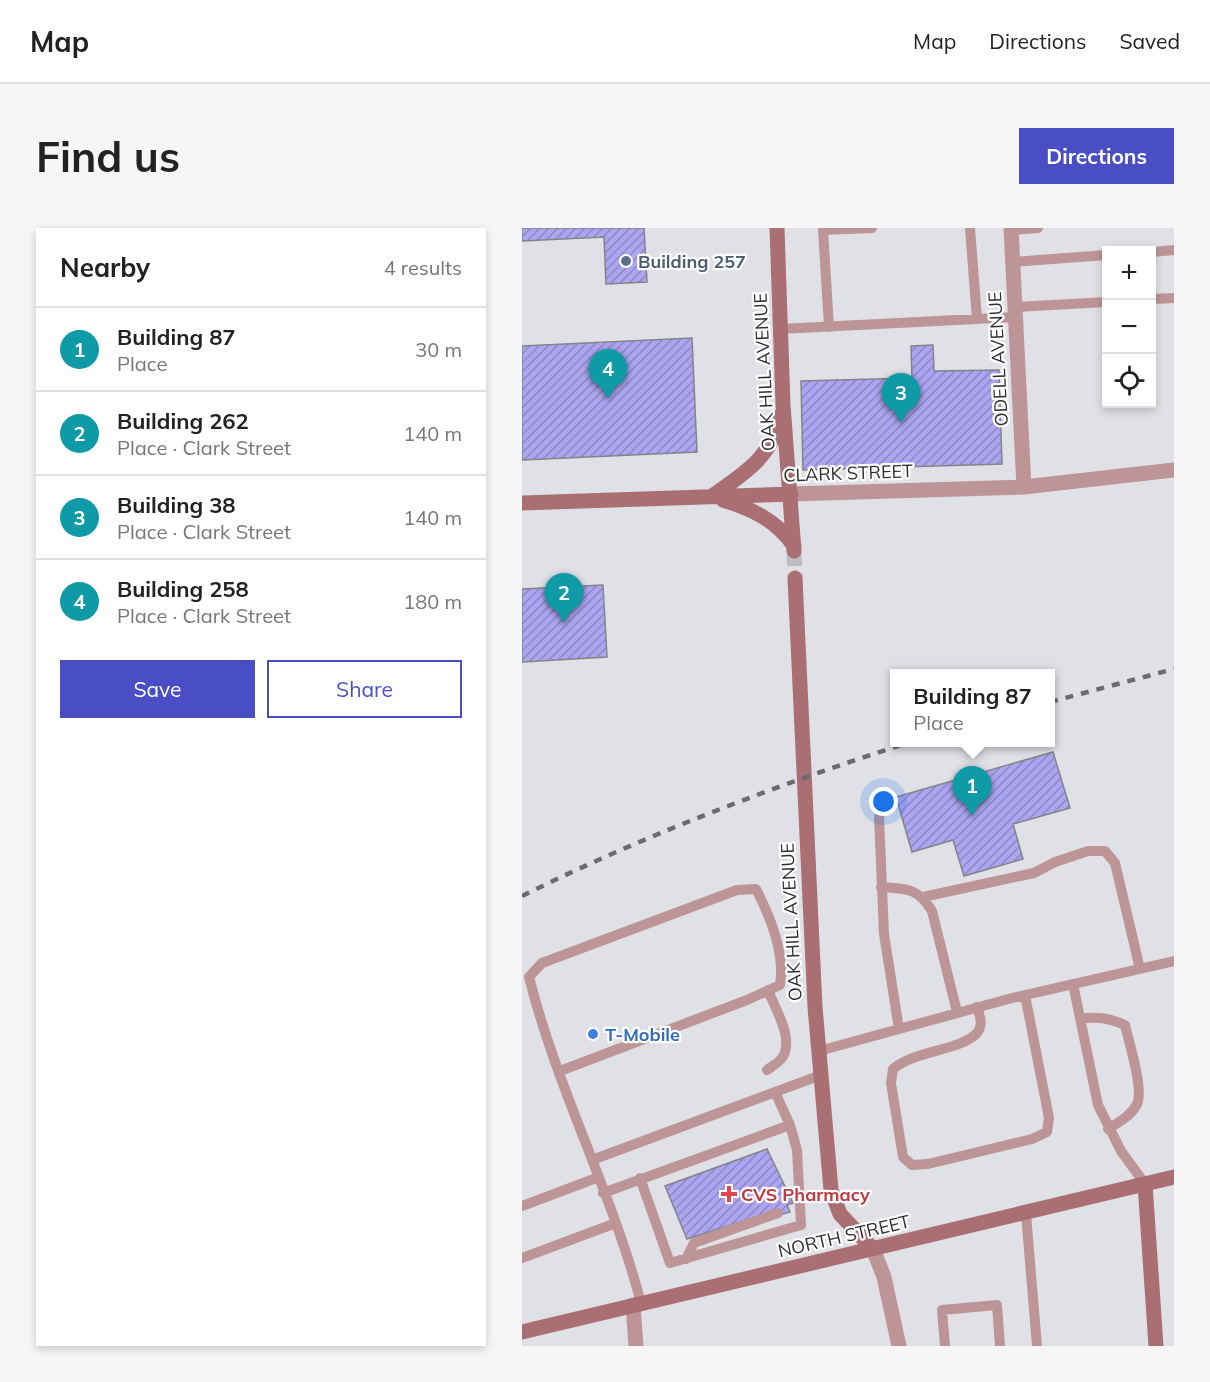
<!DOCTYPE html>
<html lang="en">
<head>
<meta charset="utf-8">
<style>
	:root { --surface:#fff; --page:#f6f6f6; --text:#222; --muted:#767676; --line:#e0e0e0; --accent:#494ec4 }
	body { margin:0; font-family:Mulish,sans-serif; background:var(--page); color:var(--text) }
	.controls { position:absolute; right:18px; top:18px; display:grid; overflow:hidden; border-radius:0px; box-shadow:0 3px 9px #0003 }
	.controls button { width:54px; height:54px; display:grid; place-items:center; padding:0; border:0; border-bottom:2px solid var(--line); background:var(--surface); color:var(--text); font:30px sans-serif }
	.you { position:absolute; left:362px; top:574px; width:21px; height:21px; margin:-15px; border:4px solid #fff; border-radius:50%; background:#1a73e8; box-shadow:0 0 0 9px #1a73e833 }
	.badge { display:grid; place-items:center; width:39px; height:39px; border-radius:50%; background:var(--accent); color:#fff; font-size:20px; font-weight:700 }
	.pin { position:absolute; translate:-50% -50px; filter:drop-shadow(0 2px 3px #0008) }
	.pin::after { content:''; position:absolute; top:32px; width:21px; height:18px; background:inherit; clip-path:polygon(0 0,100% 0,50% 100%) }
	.popup { position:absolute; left:368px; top:441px; width:165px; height:78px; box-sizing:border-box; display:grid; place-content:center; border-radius:0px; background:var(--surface); filter:drop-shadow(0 2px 4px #0005); font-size:20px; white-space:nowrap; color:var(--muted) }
	.popup b { font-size:22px; color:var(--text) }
	.popup::after { content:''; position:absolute; left:50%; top:100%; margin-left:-12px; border:12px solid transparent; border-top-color:var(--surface) }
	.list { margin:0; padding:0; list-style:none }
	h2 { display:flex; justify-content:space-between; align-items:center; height:78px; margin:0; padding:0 24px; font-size:26px }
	h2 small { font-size:20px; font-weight:400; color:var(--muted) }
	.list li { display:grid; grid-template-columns:39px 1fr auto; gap:18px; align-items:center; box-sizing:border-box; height:84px; padding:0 24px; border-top:2px solid var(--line) }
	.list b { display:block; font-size:22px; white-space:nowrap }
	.list p { margin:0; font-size:20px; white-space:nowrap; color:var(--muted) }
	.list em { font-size:20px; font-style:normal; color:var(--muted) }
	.actions { display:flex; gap:12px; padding:18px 24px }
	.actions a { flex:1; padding:14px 0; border:2px solid var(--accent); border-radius:0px; text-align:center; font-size:21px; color:var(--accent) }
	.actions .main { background:var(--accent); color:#fff }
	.icon { flex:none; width:33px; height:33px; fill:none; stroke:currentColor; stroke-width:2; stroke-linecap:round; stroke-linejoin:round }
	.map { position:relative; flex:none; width:652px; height:1118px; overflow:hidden; border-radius:0px }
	header { display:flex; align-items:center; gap:36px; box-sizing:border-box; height:84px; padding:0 30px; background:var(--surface); border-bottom:2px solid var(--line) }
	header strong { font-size:28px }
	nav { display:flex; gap:33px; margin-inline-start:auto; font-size:21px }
	.intro { display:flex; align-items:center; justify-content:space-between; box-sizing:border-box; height:144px; padding:0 36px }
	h1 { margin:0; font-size:42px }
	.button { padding:15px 27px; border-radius:0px; background:var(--accent); color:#fff; font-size:21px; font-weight:700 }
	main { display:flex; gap:36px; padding:0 36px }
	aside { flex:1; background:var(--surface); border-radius:0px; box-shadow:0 3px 9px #0003 }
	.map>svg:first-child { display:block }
	.building { fill:url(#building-hatch); stroke:#838388; stroke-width:1.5 }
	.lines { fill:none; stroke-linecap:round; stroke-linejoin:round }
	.secondary-tunnel { stroke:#bcbdc2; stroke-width:15; stroke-dasharray:15 8; stroke-linecap:butt }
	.lane { stroke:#bd9597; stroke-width:10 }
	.street { stroke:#bd9597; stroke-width:15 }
	.secondary { stroke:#a96f73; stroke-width:15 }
	.rail { stroke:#6a6b6e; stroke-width:4.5; stroke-dasharray:8 8; stroke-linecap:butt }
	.service-dot { fill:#5c6f8a; stroke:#fff; stroke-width:2 }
	.shop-dot { fill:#3f7fe0; stroke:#fff; stroke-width:2 }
	.health-dot { fill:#e0444e; stroke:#fff; stroke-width:2 }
	.labels { text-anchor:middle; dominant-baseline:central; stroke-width:4.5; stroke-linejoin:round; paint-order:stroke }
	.service-label { font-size:18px; font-weight:bold; fill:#4e5e75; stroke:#fff; text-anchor:start }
	.street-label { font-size:18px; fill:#2e2f31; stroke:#fff }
	.shop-label { font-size:18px; font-weight:bold; fill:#366cbe; stroke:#fff; text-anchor:start }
	.health-label { font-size:18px; font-weight:bold; fill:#be3a42; stroke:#fff; text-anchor:start }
</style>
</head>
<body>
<header>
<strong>Map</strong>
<nav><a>Map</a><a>Directions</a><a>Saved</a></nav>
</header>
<div class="intro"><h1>Find us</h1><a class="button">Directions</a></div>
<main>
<aside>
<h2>Nearby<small>4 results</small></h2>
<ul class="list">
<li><span class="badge" style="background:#0f9aa8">1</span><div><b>Building 87</b><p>Place</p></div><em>30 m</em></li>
<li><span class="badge" style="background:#0f9aa8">2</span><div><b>Building 262</b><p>Place · Clark Street</p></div><em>140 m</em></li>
<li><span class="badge" style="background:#0f9aa8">3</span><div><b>Building 38</b><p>Place · Clark Street</p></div><em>140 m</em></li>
<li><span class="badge" style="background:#0f9aa8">4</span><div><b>Building 258</b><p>Place · Clark Street</p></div><em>180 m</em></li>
</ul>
<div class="actions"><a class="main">Save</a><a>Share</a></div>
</aside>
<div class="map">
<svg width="652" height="1118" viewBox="0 0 652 1118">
	<defs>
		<pattern id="building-hatch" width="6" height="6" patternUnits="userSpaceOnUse" patternTransform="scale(1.5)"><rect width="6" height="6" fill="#ada5f1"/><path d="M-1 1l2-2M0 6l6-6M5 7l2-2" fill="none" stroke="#8d87c4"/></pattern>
	</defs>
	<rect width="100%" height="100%" fill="#e0e1e6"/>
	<path class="building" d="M0,0h122l3,54 -41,2 -2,-47 -82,4z
		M170,110l5,114 -175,8v-114z
		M411,117l1,26 65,-1 3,94 -199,6 -2,-89 111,-3 -1,-32z
		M81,357l4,72 -85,5v-73z
		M531,524l17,56 -57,16 10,35 -59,17 -11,-36 -41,12 -16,-55z
		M245,921l26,54 -6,2 3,7 -11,3 -2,-5 -90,29 -22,-53z"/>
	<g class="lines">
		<path class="secondary-tunnel" d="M272,323l1,27"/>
		<path class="lane" d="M448,0l7,91
			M489,2l27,-2
			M630,24l22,-2
			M490,34l94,-7
			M630,71l22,-1
			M493,79l91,-5
			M307,99l-6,-97 49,-2
			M258,101l235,-12
			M357,589l5,117 15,95
			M359,659c26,2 36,0 51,24l25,101
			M401,669l111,-24 21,-11 33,-11h17l10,12 25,106
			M551,756l25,121 23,46 24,33
			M455,779c3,9 7,19 -1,27 -18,17 -60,16 -83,35l-2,14 12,74 9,8 16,-1 104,-25 15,-7 2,-14 -24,-123
			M558,791c17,-3 29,-1 45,6 4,18 19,64 12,79 -6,12 -18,18 -29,25
			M297,823l193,-53 162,-37
			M245,842c4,-3 11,-7 15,-12 13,-19 -7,-49 -14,-68
			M38,843l187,-71 33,-15c5,-31 -10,-69 -24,-96l-19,1 -195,73 -13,14c28,112 83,215 112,326
			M70,932l229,-85
			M118,950l30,85 131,-38 -4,-75 -7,-25
			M81,965l187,-68 -15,-33
			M0,978l77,-29
			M504,986l11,132
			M0,1030l94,-35
			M164,1031l8,-16 84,-30
			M423,1118l-3,-36 55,-5 3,41"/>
		<path class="street" d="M489,0l13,259
			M269,266l233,-7 150,-17
			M351,1021l11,28 15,69
			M111,1077l3,41"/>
		<path class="secondary" d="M255,0l6,177 11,146
			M190,268c33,-23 60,-39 69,-81
			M201,272c29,9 53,20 71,46
			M0,275l269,-9
			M273,350l20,429 16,183 9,24 33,35
			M623,956l11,162
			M0,1104l652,-155"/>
		<path class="rail" d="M528,474l124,-33
			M0,668c125,-62 255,-111 388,-154"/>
	</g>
	<circle class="service-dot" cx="104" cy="33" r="6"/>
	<circle class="shop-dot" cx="71" cy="806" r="6"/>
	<path class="health-dot" d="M204 957h6v6h6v6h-6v6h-6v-6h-6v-6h6z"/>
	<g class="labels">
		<g class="service-label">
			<text x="116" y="33">Building 257</text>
		</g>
		<g class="street-label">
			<text transform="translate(476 131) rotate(-93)">ODELL AVENUE</text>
			<text transform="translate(242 144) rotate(-93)">OAK HILL AVENUE</text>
			<text transform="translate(326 245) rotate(-2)">CLARK STREET</text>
			<text transform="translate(269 694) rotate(-93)">OAK HILL AVENUE</text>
			<text transform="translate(322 1008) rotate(-13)">NORTH STREET</text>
		</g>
		<g class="shop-label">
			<text x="83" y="806">T-Mobile</text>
		</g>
		<g class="health-label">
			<text x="219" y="966">CVS Pharmacy</text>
		</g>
	</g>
</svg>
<div class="controls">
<button>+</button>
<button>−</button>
<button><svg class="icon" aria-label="locate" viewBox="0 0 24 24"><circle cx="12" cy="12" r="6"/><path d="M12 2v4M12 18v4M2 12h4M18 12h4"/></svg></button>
</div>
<div class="you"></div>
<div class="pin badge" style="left:450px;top:588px;background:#0f9aa8">1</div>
<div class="popup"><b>Building 87</b>Place</div>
<div class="pin badge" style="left:42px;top:395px;background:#0f9aa8">2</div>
<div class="pin badge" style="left:379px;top:195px;background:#0f9aa8">3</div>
<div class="pin badge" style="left:86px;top:171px;background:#0f9aa8">4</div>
</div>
</main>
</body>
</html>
